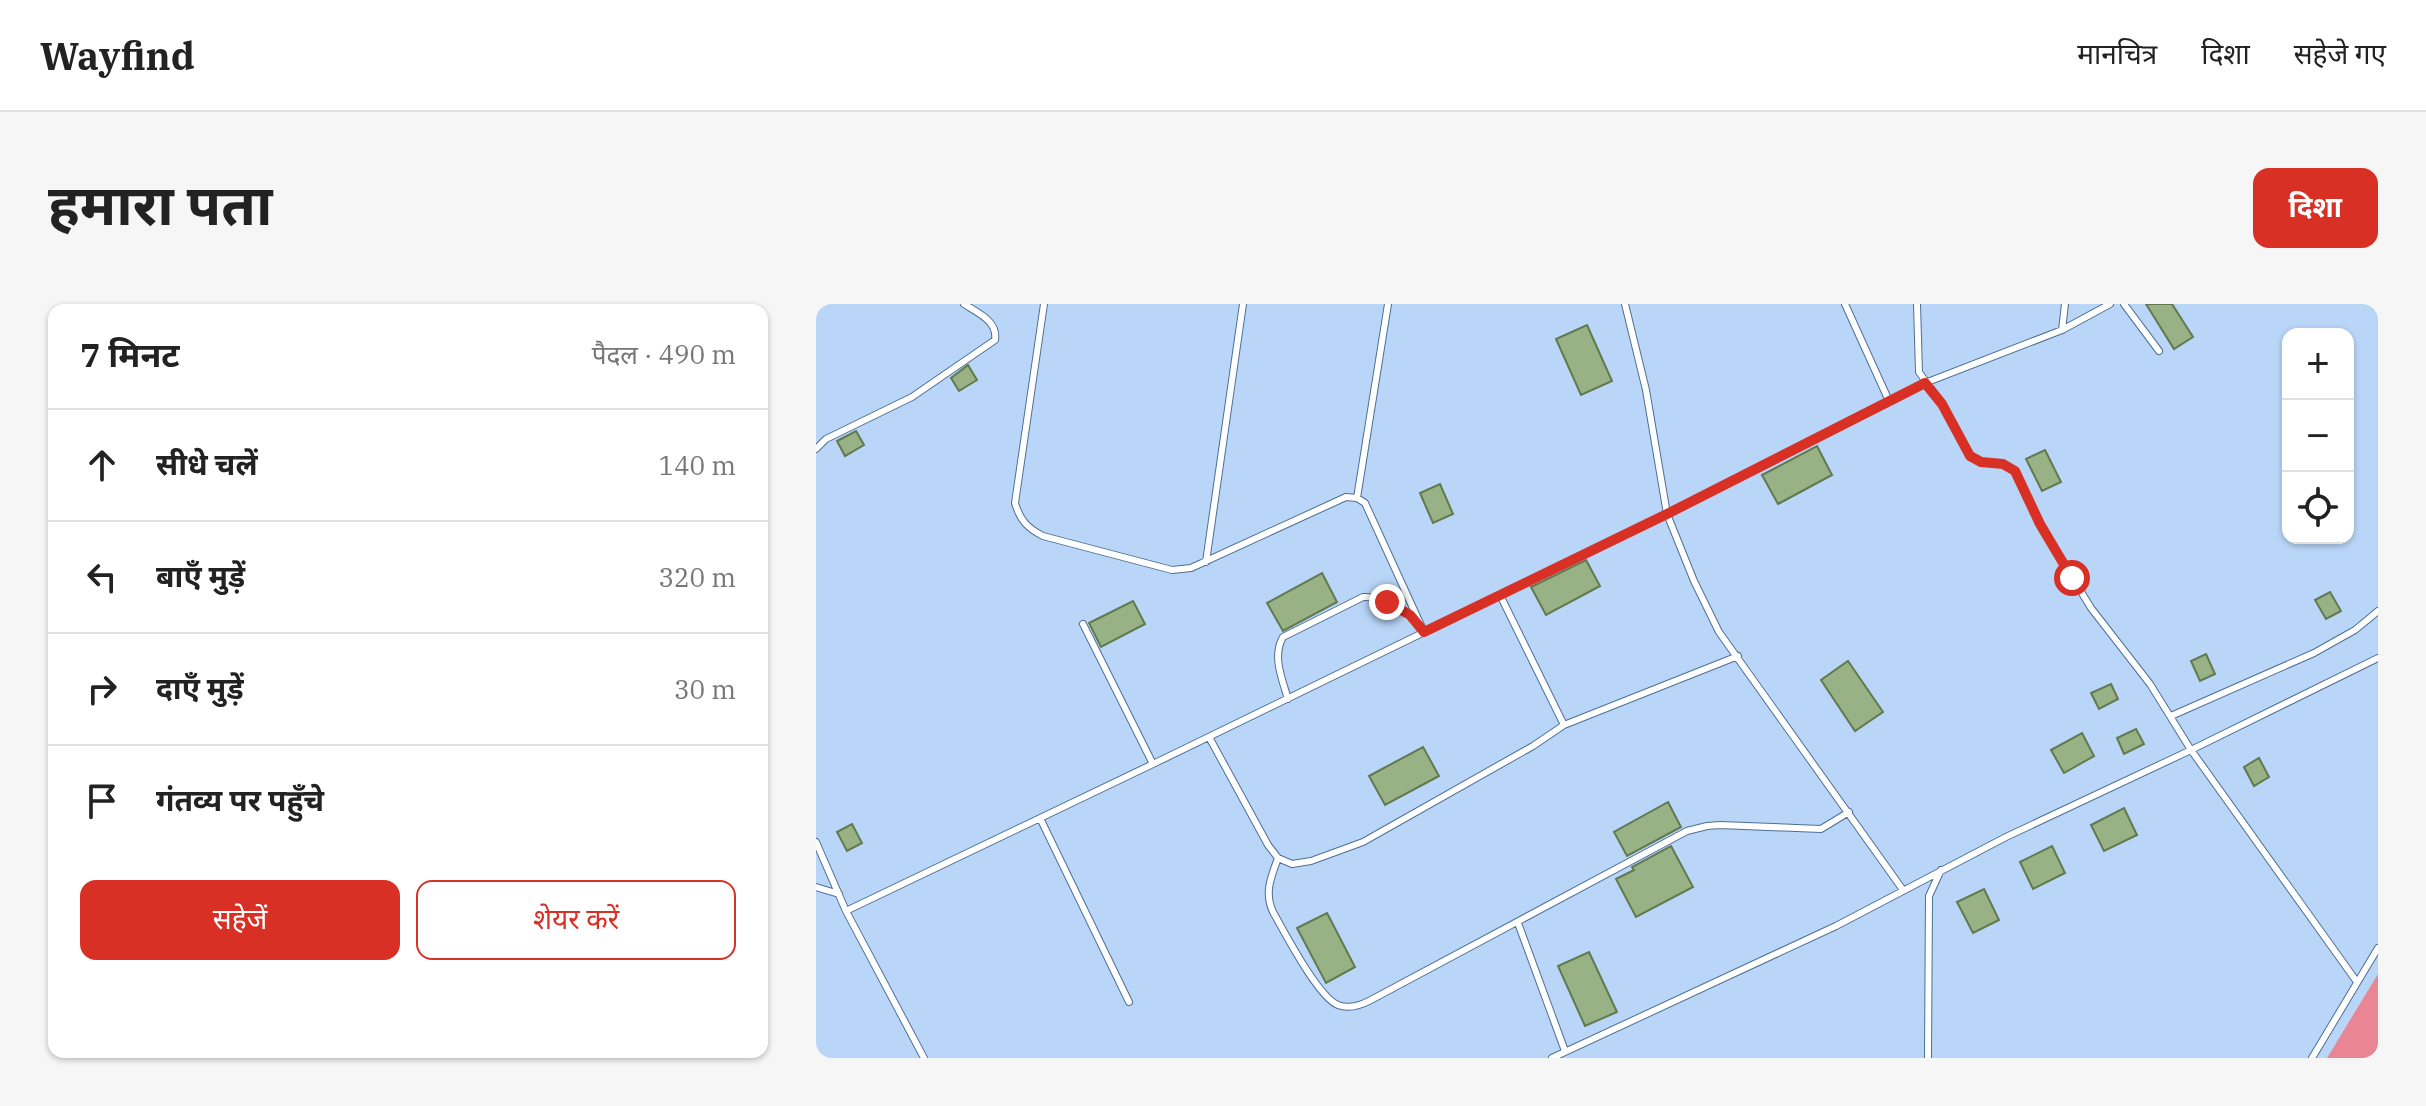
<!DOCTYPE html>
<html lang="hi">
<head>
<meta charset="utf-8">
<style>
	:root { --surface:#fff; --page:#f6f6f6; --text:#222; --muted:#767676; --line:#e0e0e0; --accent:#d93025 }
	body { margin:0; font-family:"IBM Plex Serif","Noto Sans Devanagari",serif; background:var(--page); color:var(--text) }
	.controls { position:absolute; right:24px; top:24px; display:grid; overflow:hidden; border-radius:16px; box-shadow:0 2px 6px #0004 }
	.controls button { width:72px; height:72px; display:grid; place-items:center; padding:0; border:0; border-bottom:2px solid var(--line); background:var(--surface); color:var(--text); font:40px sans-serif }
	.stop { position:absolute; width:24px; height:24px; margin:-18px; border:6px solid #d93025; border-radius:50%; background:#fff }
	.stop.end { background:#d93025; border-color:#fff; box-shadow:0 2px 8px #0008 }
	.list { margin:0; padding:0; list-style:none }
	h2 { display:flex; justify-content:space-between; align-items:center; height:104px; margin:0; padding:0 32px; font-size:34px }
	h2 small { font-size:26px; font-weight:400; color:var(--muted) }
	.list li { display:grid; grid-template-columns:52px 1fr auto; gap:24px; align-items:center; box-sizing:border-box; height:112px; padding:0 32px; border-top:2px solid var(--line) }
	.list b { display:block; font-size:30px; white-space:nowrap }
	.list em { font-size:26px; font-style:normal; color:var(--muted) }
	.actions { display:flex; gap:16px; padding:24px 32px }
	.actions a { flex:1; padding:18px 0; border:2px solid var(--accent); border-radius:16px; text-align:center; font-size:28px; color:var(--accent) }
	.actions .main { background:var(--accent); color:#fff }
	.icon { flex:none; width:44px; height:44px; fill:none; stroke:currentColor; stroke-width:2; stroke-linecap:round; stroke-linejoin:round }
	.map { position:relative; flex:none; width:1562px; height:754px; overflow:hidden; border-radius:16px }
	header { display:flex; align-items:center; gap:48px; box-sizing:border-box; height:112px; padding:0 40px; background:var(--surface); border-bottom:2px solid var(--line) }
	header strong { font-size:38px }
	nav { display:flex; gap:44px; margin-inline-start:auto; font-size:28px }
	.intro { display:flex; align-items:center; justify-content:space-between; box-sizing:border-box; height:192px; padding:0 48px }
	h1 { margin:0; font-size:56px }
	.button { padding:20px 36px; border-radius:16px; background:var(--accent); color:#fff; font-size:28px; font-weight:700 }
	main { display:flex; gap:48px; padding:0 48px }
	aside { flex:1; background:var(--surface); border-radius:16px; box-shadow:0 2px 6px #0004 }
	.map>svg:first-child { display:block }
	.green { fill:#ea8593 }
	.building { fill:#98b285; stroke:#61794e; stroke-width:2 }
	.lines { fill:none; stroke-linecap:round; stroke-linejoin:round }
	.lane-casing { stroke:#4e6f94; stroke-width:8 }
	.lane { stroke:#fff; stroke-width:6 }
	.route { stroke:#d93025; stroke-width:10 }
</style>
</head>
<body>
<header>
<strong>Wayfind</strong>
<nav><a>मानचित्र</a><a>दिशा</a><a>सहेजे गए</a></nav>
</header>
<div class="intro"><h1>हमारा पता</h1><a class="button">दिशा</a></div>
<main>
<aside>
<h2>7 मिनट<small>पैदल · 490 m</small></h2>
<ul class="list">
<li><svg class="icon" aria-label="ahead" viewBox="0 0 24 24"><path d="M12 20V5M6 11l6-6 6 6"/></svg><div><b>सीधे चलें</b></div><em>140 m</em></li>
<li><svg class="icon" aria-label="left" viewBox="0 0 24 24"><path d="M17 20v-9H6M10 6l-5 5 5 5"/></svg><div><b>बाएँ मुड़ें</b></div><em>320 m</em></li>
<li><svg class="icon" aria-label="right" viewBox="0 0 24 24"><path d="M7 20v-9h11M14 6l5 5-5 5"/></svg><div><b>दाएँ मुड़ें</b></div><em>30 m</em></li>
<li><svg class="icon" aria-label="arrive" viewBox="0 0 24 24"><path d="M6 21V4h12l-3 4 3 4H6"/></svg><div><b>गंतव्य पर पहुँचे</b></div></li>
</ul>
<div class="actions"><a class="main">सहेजें</a><a>शेयर करें</a></div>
</aside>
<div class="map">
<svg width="1562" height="754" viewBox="0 0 1562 754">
	<rect width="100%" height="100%" fill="#b9d6f8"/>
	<path class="green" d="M1562,670v84h-51z"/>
	<path class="building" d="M1330,0h26l21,33 -19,12z
		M771,21l25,56 -31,14 -25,-56z
		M152,61l9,15 -18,11 -8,-13z
		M40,127l8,14 -19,11 -8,-15z
		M1001,142l15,29 -54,29 -16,-29z
		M1229,146l16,32 -19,9 -16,-32z
		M624,180l13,30 -20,9 -13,-30z
		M770,256l14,26 -54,29 -15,-28z
		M506,269l15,29 -54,29 -16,-28z
		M1514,288l11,19 -15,8 -11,-19z
		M317,297l12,23 -44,23 -12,-24z
		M1390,350l9,20 -15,7 -9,-20z
		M1032,357l35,51 -28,19 -34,-51z
		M1295,380l7,15 -19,10 -8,-16z
		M1320,425l8,15 -20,10 -7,-16z
		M1266,429l12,23 -30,17 -13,-23z
		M607,443l16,29 -54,29 -16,-29z
		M1443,454l10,19 -15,9 -10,-19z
		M852,498l13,25 -54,29 -13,-24z
		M1308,504l13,27 -33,16 -13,-26z
		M36,520l10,19 -15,8 -10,-19z
		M855,542l22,41 -57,30 -20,-38 18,-9 -2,-3z
		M1236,542l13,27 -32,16 -13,-27z
		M1168,585l15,31 -26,13 -16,-31z
		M511,609l28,54 -29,16 -29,-55z
		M773,648l28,60 -32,14 -27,-60z"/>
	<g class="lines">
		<g class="lane-casing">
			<path id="lane" d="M228,0l-29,199c5,17 12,25 28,33l129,34 19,-2 155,-71 11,1 8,5 59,129
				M809,0l21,86 21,124 27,67 25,51 184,258
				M1029,0l44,97
				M1101,0l2,68 23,32 28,52 11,6 22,2 12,7 25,53 51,84 59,76 41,66 166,232
				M1308,0l35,47
				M0,3l3,-3
				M1246,26l3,-26
				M0,145l10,-10 86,-42 83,-57c3,-19 -17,-27 -31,-36
				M541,194l31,-194
				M390,258l37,-258
				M684,291l64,130
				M267,320l70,140
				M472,395c-6,-20 -16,-43 -5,-62l80,-40c19,-1 41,11 55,25
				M1355,412l143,-63 41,-23 23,-19
				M393,433l59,108 10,13 14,6 19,-3 52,-19 170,-96 31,-21 174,-69
				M224,514l89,184
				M0,538l30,69 78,147
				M462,554c-7,19 -14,35 -5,54 12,21 45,85 65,93 10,4 21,1 31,-4l318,-170 20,-5 13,-1 101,4 28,-17
				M0,583l23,7
				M30,607l307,-147 514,-250 258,-131 137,-53 48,-26
				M702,619l47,128
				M736,754l284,-132 170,-89 185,-87 187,-92
				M1112,754l1,-162 12,-26
				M1496,754l66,-110"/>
		</g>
		<use href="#lane" class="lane"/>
	</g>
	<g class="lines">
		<path class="route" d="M571,298l23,13 14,17 243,-118 258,-131 17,21 28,52 11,6 22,2 12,7 25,53 32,54"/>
	</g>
</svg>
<div class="controls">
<button>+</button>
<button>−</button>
<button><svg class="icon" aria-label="locate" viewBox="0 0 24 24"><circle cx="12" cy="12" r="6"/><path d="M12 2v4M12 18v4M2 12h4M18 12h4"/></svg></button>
</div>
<div class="stop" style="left:1256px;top:274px"></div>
<div class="stop end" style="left:571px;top:298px"></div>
</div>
</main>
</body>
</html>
